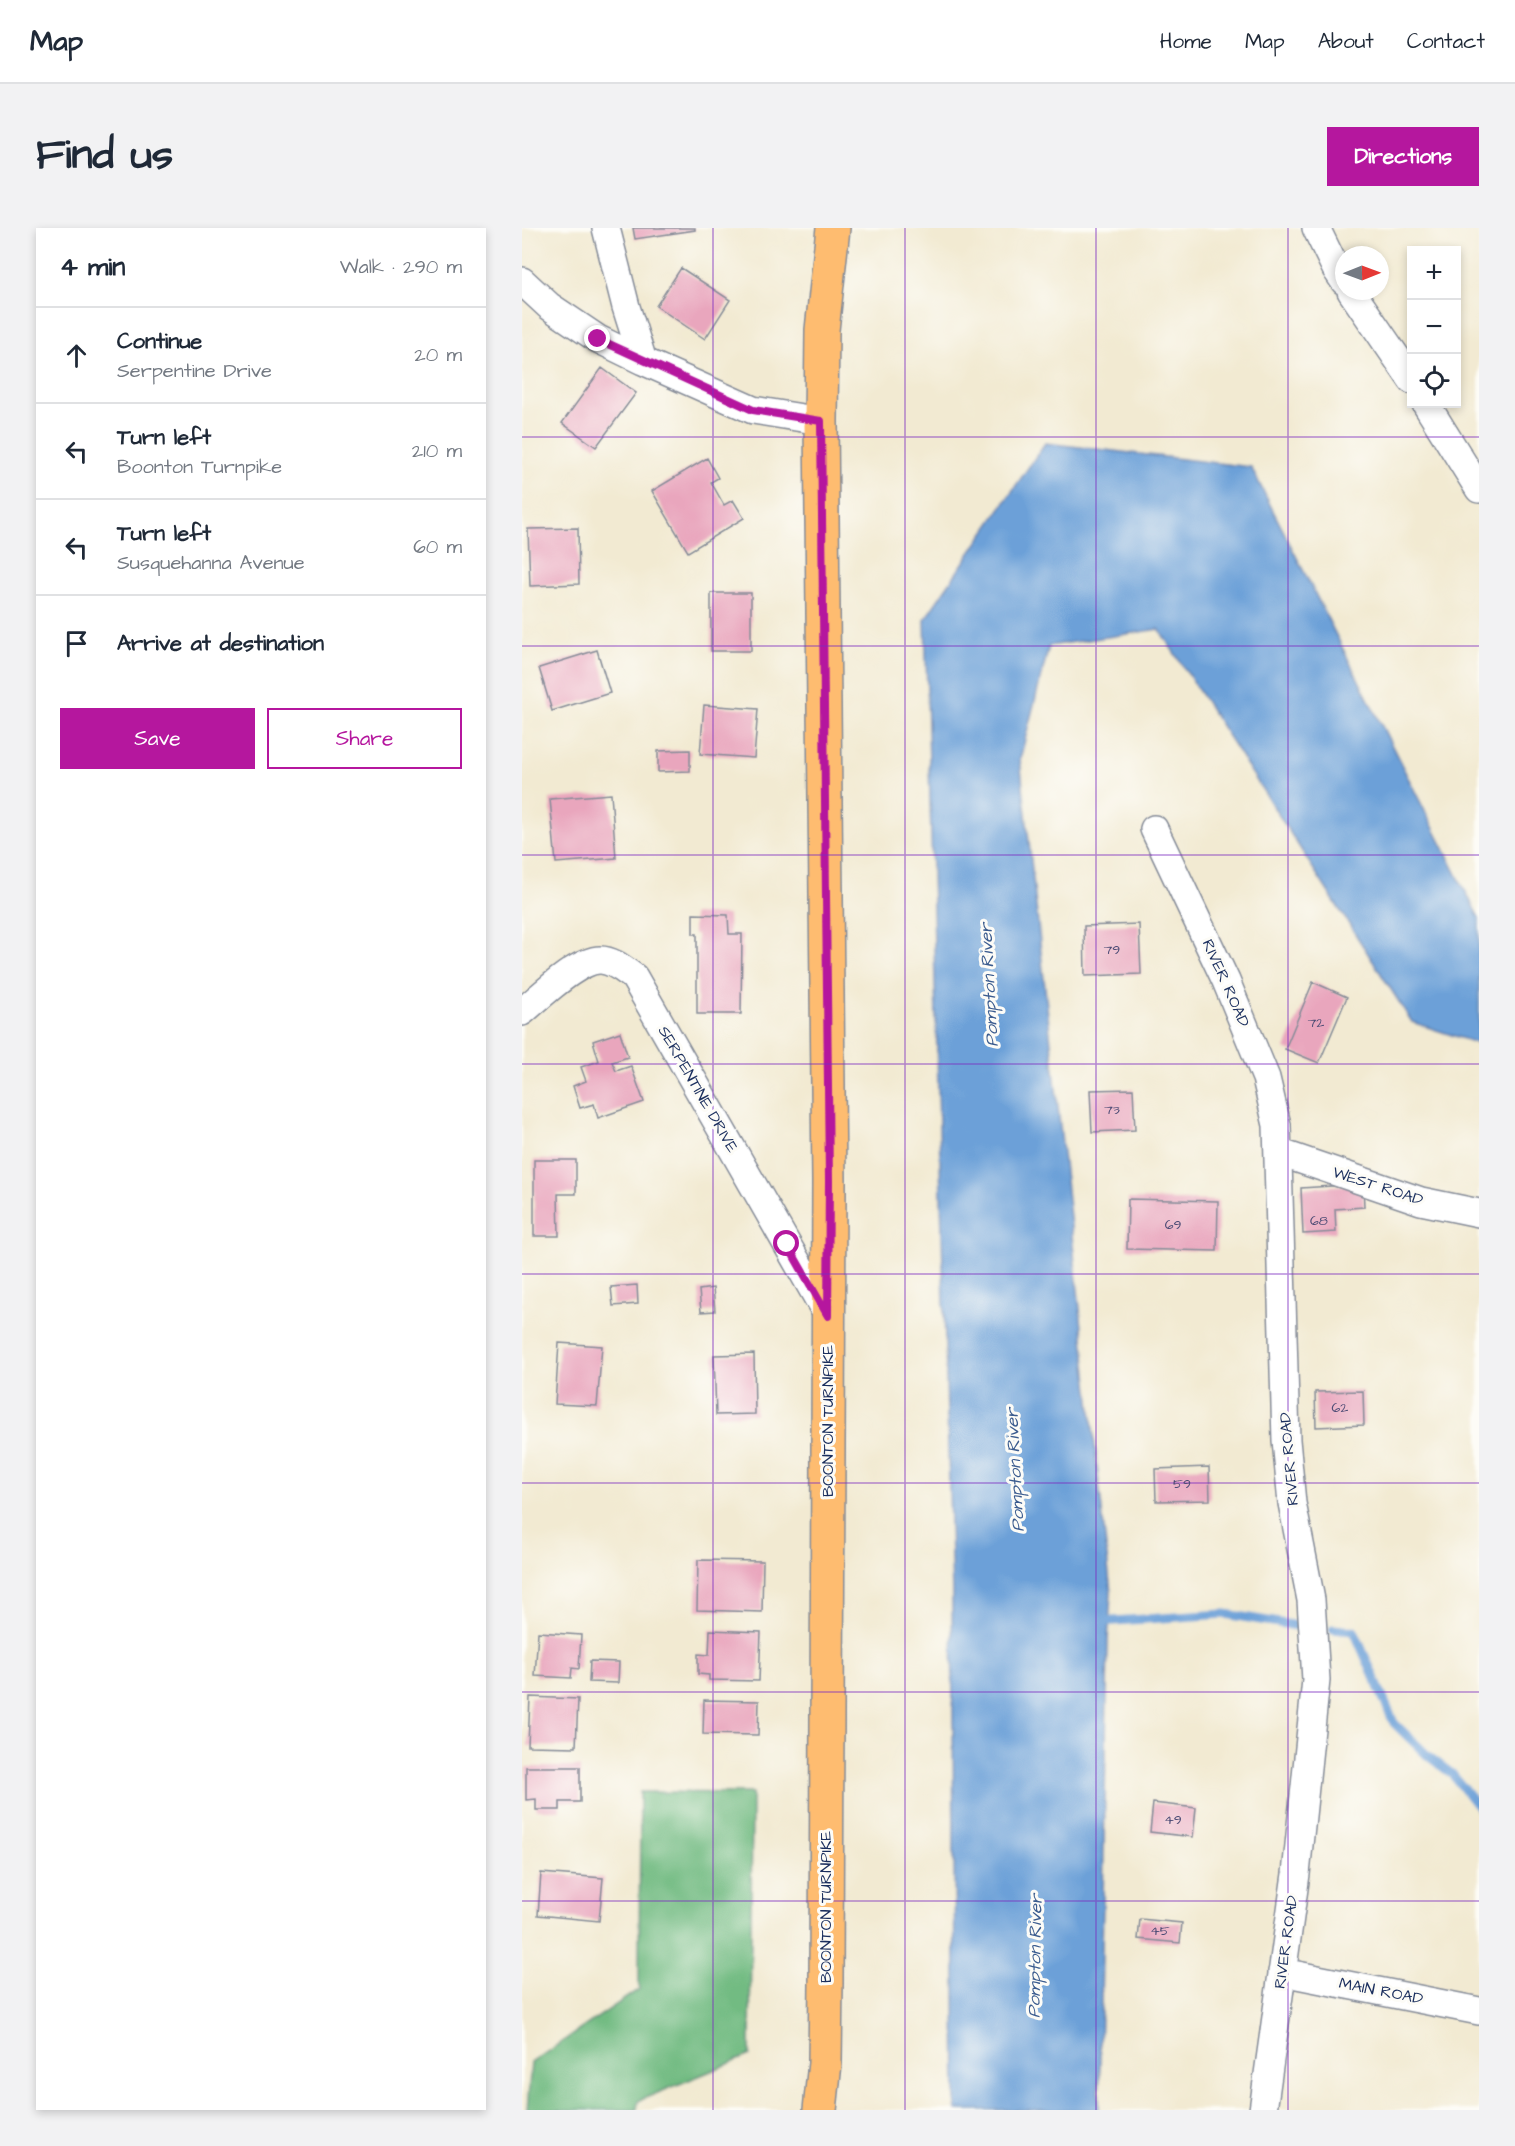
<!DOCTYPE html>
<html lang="en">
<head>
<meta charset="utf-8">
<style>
	:root { --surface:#fff; --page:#f2f2f3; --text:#1f2937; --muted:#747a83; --line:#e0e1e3; --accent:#b5179e }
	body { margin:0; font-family:"Architects Daughter",sans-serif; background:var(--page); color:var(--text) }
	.controls { position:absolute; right:18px; top:18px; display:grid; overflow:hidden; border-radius:0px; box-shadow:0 3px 9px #0003 }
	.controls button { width:54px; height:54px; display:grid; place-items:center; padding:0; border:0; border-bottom:2px solid var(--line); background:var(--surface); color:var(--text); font:30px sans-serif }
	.compass { position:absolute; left:813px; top:18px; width:54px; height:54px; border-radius:50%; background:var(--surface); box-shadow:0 3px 9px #0003; rotate:89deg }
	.stop { position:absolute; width:18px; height:18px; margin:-14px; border:4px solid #b5179e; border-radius:50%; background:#fff }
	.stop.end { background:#b5179e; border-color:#fff; box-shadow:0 2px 6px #0008 }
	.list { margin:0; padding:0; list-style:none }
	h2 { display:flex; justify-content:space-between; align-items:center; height:78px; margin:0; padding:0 24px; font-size:26px }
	h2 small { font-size:20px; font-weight:400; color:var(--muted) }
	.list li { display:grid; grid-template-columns:39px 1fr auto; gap:18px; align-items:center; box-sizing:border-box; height:96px; padding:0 24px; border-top:2px solid var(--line) }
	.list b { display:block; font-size:22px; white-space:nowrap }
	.list p { margin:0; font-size:20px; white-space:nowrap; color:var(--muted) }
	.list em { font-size:20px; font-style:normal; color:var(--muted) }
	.actions { display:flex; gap:12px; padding:18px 24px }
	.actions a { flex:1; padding:14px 0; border:2px solid var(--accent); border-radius:0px; text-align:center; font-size:21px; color:var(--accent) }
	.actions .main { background:var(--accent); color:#fff }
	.icon { flex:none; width:33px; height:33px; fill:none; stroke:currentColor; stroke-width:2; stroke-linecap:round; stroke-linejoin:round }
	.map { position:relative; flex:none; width:957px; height:1882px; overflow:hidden; border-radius:0px }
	header { display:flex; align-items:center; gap:36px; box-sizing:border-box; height:84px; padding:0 30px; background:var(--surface); border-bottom:2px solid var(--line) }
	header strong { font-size:28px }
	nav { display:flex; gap:33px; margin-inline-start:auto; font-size:21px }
	.intro { display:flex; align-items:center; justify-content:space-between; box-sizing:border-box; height:144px; padding:0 36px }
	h1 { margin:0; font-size:42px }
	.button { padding:15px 27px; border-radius:0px; background:var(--accent); color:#fff; font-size:21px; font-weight:700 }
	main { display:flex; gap:36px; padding:0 36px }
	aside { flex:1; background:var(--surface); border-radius:0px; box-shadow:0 3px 9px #0003 }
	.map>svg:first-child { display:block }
	.forest { fill:#72bb82; stroke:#467570; stroke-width:1.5 }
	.water { fill:#6ca0d8; stroke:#44689b; stroke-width:1.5 }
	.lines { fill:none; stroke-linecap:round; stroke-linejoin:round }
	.stream { stroke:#6ca0d8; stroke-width:9 }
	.building { fill:#e9a6bd }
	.street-casing { stroke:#868c98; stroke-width:30 }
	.primary-casing { stroke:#868c98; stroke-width:36 }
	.street { stroke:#fff; stroke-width:27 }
	.primary { stroke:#febc70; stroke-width:33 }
	.route { stroke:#b5179e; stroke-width:8 }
	.grid { fill:none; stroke:#7b2cbf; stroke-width:1.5; stroke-opacity:0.55 }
	.labels { text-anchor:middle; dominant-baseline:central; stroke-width:6; stroke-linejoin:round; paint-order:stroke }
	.number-label { font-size:14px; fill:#4e4d76 }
	.street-label { font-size:16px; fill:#1b2f5e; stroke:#fdfcf7 }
	.water-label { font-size:18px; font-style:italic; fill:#3b5c8f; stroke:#fdfcf7 }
</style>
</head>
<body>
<header>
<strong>Map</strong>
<nav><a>Home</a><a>Map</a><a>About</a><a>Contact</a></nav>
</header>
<div class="intro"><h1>Find us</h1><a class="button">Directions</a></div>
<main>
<aside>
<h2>4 min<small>Walk · 290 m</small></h2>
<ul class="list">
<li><svg class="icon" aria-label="ahead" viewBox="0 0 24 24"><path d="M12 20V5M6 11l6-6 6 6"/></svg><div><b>Continue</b><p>Serpentine Drive</p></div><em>20 m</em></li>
<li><svg class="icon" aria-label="left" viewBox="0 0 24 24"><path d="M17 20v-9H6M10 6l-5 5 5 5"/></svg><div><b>Turn left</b><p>Boonton Turnpike</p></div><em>210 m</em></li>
<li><svg class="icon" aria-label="left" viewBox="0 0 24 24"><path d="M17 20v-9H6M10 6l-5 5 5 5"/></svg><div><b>Turn left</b><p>Susquehanna Avenue</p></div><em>60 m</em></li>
<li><svg class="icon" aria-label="arrive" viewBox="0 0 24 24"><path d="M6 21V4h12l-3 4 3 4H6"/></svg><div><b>Arrive at destination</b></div></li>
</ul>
<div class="actions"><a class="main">Save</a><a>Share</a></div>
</aside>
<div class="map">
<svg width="957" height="1882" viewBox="0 0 957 1882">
	<rect width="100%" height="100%" fill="#fdfcf7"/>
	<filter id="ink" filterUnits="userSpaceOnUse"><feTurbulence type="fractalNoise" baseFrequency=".0167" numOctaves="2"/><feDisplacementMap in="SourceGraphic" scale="12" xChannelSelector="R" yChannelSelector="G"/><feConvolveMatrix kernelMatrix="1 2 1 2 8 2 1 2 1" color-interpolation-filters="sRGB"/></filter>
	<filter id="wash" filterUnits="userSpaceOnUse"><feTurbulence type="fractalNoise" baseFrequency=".008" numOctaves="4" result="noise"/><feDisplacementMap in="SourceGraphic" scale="24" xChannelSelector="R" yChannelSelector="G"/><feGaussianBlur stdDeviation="1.35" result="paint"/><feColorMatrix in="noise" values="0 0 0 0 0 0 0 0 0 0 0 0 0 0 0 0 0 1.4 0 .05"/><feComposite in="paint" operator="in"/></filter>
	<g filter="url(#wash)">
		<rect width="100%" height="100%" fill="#f2ead2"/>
		<path class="forest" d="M118,1564l112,1 -2,262 -112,46 -1,9h-110l4,-47 108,-74z"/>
		<path class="water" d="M523,215l206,24 228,451v126l-67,-22 -253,-393 -110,17 -29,113 91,834 -3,48 -9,469h-143l-4,-515 -27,-976z"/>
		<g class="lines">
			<path class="stream" d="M575,1394l128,-8 72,12
				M811,1401l21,2 40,92 34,33 24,18 27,34"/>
		</g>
		<g id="blocks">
			<path class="building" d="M111,0h62v2l-60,9z
				M159,40l49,32 -25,39 -49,-33z
				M80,140l34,25 -40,54 -34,-24z
				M185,230l11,20 -7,4 13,23 9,-5 11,18 -56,34 -36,-61z
				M56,300l1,56 -49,2 -2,-57z
				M189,365h40v58h-40z
				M75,422l13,43 -58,18 -13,-43z
				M182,477l54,4 -4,49 -54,-4z
				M168,522v21l-32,1v-21z
				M89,566l5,64 -60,5 -6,-64z
				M171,686l35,1 1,19h13l-1,80h-44v-80h-4z
				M617,696l2,50 -56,2 -1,-50z
				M791,754l34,15 -28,66 -34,-14z
				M98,804l8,25 -16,5 4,9 15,-5 13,36 -46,16 -4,-14 -14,4 -7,-22 13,-5 -5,-14 18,-6 -6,-20z
				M611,861l2,41 -43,2 -2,-42z
				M12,932h42v34h-18l1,42h-25z
				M841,956l1,23 -29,2 1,23 -33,2 -2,-46z
				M606,971l90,2 -1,50 -90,-2z
				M115,1057l1,19 -25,2 -2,-19z
				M191,1060l2,23 -14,1 -2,-22z
				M37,1115l43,3 -5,60 -42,-2z
				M232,1126l1,60 -39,1 -2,-60z
				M841,1163l1,34 -48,2 -1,-35z
				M687,1239l1,33 -54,1 -1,-32z
				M176,1332l65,1 -1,51 -65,-2z
				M188,1402l51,2 -2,49 -50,-1v-5l-11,-1v-20l11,1z
				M16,1404l43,3 -2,34 -7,-1 -1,10 -36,-2z
				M68,1433l29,1 -1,21 -29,-1z
				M8,1469l48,2 -2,48 -48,-1z
				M182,1472l55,1 -1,34 -55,-1z
				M4,1539h54v35h-20v8h-24v-11l-10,1z
				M631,1575l43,5 -3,29 -43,-5z
				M19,1645l62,5 -4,43 -61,-6z
				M618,1691l42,4 -2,20 -42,-4z"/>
		</g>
	</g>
	<g filter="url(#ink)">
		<use href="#blocks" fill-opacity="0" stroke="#868c98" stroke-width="1.5"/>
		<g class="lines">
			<g class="street-casing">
				<path id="street" d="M84,0l20,79 17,54
					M794,0l20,41 8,12
					M0,53l27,25 49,33 45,22 110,49 68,11
					M829,63l61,89
					M904,176l53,85
					M632,601l72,152 40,97 11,47 9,315 6,63 19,97 5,80 -20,194 -33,236
					M0,784c18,-15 55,-52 78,-52 13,0 24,10 34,17l194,339
					M756,924l143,49 58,12
					M760,1744l197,39"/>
			</g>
			<g class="primary-casing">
				<path id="primary" d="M298,1882l5,-47 1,-80 3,-802 -8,-760 1,-91 11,-102"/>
			</g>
			<use href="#street" class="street"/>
			<use href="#primary" class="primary"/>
		</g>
	</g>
	<g class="lines" filter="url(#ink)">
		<path class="route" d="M76,111l155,71 68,11 8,760 -1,135 -41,-72"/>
	</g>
	<path class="grid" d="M191,0v1882M383,0v1882M574,0v1882M766,0v1882M0,209h957M0,418h957M0,627h957M0,836h957M0,1046h957M0,1255h957M0,1464h957M0,1673h957"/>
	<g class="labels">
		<g class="number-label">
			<text x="590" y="722">79</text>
			<text x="794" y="795">72</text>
			<text x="590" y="882">73</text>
			<text x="797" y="993">68</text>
			<text x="651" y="997">69</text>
			<text x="818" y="1180">62</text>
			<text x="660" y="1256">59</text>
			<text x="651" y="1592">49</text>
			<text x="638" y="1703">45</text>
		</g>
		<g class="street-label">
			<text transform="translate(704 755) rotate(66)">RIVER ROAD</text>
			<text transform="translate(176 861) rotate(60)">SERPENTINE DRIVE</text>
			<text transform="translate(856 958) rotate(18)">WEST ROAD</text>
			<text transform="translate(306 1193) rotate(-90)">BOONTON TURNPIKE</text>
			<text transform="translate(767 1231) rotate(-95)">RIVER ROAD</text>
			<text transform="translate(304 1679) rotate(-90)">BOONTON TURNPIKE</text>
			<text transform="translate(764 1714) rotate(-82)">RIVER ROAD</text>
			<text transform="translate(859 1763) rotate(11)">MAIN ROAD</text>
		</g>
		<g class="water-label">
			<text transform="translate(467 757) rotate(-93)">Pompton River</text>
			<text transform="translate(493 1242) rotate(-93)">Pompton River</text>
			<text transform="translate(513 1728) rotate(-89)">Pompton River</text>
		</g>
	</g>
</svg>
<div class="controls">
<button>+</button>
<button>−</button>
<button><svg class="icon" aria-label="locate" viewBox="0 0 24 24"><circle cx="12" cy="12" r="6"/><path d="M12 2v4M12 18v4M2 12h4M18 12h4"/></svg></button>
</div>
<svg class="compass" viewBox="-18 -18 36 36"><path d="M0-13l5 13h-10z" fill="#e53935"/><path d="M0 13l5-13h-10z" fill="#747a83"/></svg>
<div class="stop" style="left:265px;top:1016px"></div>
<div class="stop end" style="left:76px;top:111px"></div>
</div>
</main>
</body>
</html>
